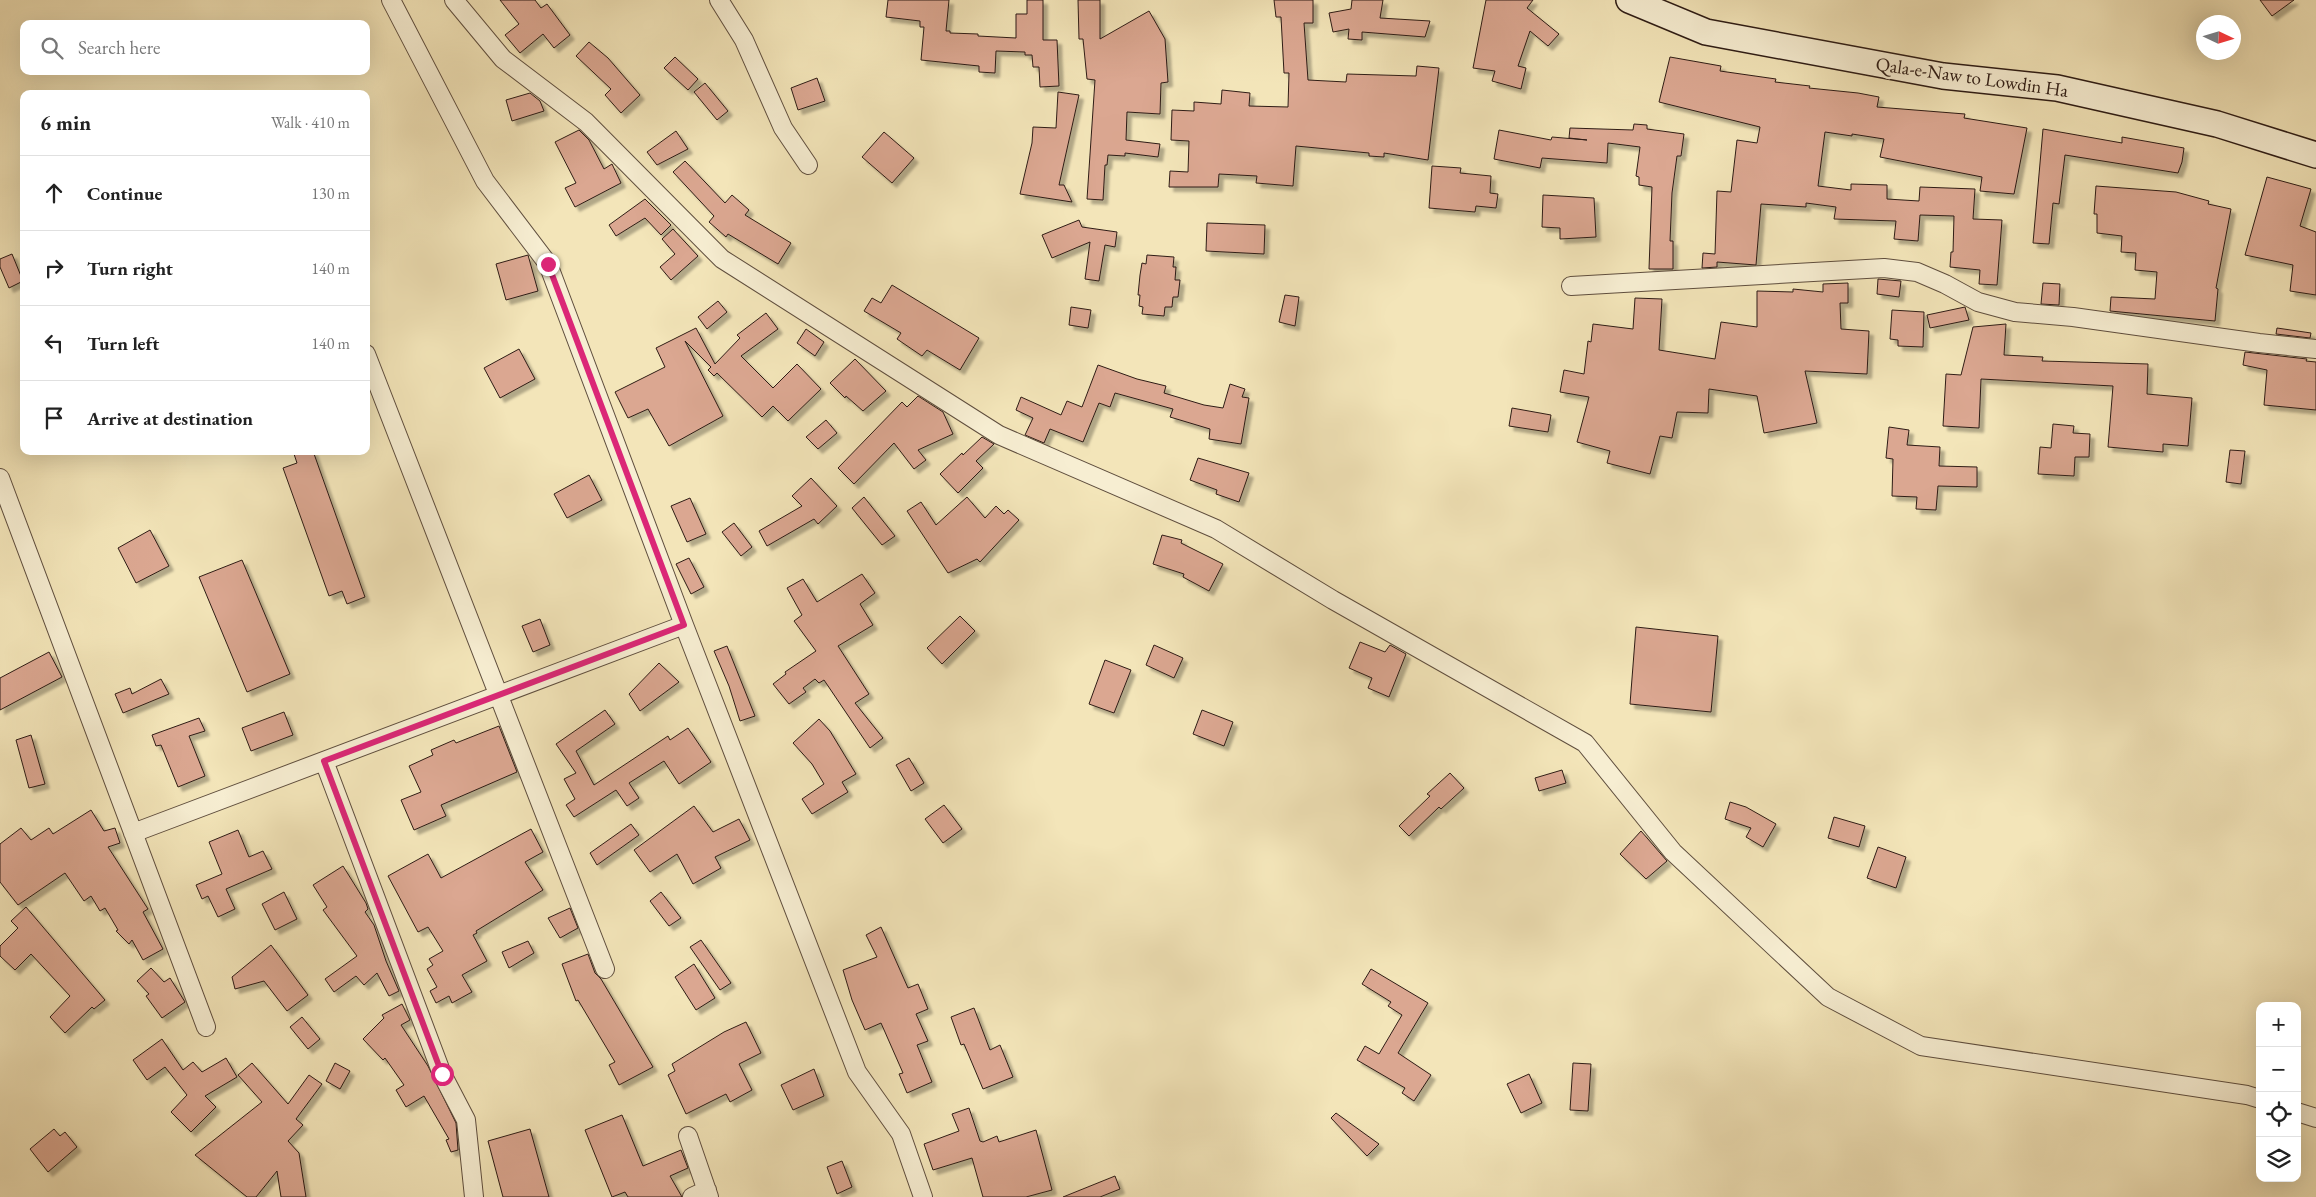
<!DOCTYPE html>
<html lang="en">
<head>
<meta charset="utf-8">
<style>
	:root { --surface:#fff; --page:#f6f6f6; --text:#222; --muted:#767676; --line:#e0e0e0 }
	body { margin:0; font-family:"EB Garamond",serif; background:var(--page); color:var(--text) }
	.controls { position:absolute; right:15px; bottom:15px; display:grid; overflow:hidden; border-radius:10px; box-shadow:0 5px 20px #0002 }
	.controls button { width:45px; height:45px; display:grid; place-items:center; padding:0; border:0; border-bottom:1px solid var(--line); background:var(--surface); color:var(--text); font:25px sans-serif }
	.compass { position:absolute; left:2196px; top:15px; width:45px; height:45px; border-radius:50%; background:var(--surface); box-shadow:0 5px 20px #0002; rotate:94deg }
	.stop { position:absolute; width:15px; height:15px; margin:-11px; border:4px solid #db2777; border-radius:50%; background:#fff }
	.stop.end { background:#db2777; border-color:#fff; box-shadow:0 1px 5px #0008 }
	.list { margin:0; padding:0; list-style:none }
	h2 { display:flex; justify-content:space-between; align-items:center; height:65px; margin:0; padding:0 20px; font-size:21px }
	h2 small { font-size:16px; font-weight:400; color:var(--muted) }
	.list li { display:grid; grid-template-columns:32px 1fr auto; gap:15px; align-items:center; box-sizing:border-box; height:75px; padding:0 20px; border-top:1px solid var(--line) }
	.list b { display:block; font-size:19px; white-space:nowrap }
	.list em { font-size:16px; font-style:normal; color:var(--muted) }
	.icon { flex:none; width:28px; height:28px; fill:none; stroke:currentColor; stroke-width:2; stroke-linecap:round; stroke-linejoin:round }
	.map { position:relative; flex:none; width:2316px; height:1197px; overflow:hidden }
	.search { position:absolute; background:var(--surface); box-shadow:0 5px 20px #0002; left:20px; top:20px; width:350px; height:55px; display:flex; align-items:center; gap:12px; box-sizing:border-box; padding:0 18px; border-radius:10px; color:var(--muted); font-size:19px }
	.panel { position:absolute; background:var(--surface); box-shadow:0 5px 20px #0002; left:20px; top:90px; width:350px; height:365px; border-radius:10px }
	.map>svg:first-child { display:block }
	.building { fill:#dba791; stroke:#2e1c15; filter:url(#shadow) }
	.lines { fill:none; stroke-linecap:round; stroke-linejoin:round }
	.minor-casing { stroke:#5f4e3e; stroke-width:20 }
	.secondary-casing { stroke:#2e1c15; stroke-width:28 }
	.minor { stroke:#f7eed2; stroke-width:18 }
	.secondary { stroke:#f7eed2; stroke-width:25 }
	.route { stroke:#db2777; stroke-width:6 }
	.labels { text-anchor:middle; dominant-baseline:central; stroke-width:5; stroke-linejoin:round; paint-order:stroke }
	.street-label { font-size:19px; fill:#2e1c15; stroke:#f7eed2 }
</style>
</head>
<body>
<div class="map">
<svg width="2316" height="1197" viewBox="0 0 2316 1197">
	<defs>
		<filter id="shadow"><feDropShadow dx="4.5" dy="4.5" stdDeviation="1" flood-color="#0004"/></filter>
	</defs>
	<rect width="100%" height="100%" fill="#f3e5b9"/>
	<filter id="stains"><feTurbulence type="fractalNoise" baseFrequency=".004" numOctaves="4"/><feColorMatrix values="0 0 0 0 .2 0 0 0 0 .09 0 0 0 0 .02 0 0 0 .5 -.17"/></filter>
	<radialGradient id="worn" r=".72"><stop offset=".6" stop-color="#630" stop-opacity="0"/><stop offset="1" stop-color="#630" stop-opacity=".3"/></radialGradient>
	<path class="building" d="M500,0h35l6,8 6,-4 23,31 -16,13 -11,-14 -23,19 -15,-18 14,-11z
		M888,0h61l-3,31h4v2l28,1v2l38,2v-24h11v-14h16v40h14l2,46 -19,1 -1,-20h-6l-1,-12h-7v-3l-29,-1 -1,22 -16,-1v-6l-58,-6 3,-33h-4v-6l-34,-4z
		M1078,0h22v39l49,-28 16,28 3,43 -7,1 -1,31 -33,-2 -1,28 34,4 -2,13 -33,-4v3l-17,-1 -1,10h-2l-2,35 -16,-1 8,-119 -8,-1 -4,-40h-4z
		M1274,0h39v23h-9l4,57 38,2 1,-8 69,2 1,-10 22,2 -11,92 -44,-7v4l-15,-1v-3l-73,-7 -3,40 -37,-3 1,-7 -38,-2 -1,13h-49l1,-16 18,1 1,-31 -18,-1 1,-30 22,1v-9l27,2 1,-14 28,3 -1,13 39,1 1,-34h-5l-3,-56h-5z
		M1352,0h31l-3,18 50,3 -5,16 -63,-5v8l-14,-1 1,-10 -16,3 -4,-19 22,-4z
		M1486,0h47l-6,8 32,26 -11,12 -18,-15 -12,35 8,2 -5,21 -29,-8 3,-10 -22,-3z
		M2260,0h34l-22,16z
		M589,42l19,16 32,37 -19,18 -16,-18 6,-6 -35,-33z
		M675,57l23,22 -10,11 -24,-22z
		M1670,57l51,9 -1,5 56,8 -1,3 35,4 -1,2 49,5 21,4 -2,10 88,7 -1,4 63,10 -13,66 -34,-3 2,-14 -102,-20 4,-18 -32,-5v2l-27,-4 -7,54 33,4v-6l36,1v14l32,2 1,-14 55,2 -2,30 29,1 -5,65 -18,-1 1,-14 -30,-3 1,-15h2l1,-36 -34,-1 -2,26 -24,-2 2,-18 -62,-2 2,-12 -30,-4v4l-45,-3 -5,61 -39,-3v5l-15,1 1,-15 12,1 2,-63 14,1 6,-52 20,3 3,-16 -101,-25z
		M817,78l8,23 -27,9 -7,-22z
		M705,83l23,28 -11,9 -23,-28z
		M1058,92l21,3 -20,90h5l8,17 -52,-8 12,-51 1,-16 23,1z
		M530,93l10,8 4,10 -32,10 -6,-21z
		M1634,124l13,1v4l37,5 -3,22h-4l-5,37 -2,48h3v28h-24l3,-82 -13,-2v-8l-3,-1 4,-29 -32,-4 -1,20 -65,-5 -2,10 -46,-9 5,-29 52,10 1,-3 35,3 -18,-2 1,-10 63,2z
		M2043,129l79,14v-6l62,11 -2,14 -4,11 -113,-18 -6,49 -6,-1 -4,41 -16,-1z
		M579,130l10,10 15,29 8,-5 9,19 -46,24 -10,-19 11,-5 -21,-41z
		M676,131l12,18 -31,16 -10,-13z
		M884,132l30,26 -22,25 -30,-26z
		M685,161l40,42 7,-8 17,15 -4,5 46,28 -13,21 -50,-30 -2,3 -17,-15 5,-6 -41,-44z
		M1432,166l29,2 -1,5 31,3 -1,17 8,1 -2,14 -20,-2 -1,6 -46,-4z
		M2267,177l44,12 -11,37 16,6v63l-26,-4 3,-26 -48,-10z
		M2096,186l80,6 33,9 -1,3 23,5 -15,79 2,1 -3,32 -105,-10 1,-14 44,2 2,-27 -22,-2 1,-17 -15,-1 1,-16 -25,-3v-19h-3z
		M1543,195l51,3 2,39 -36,2v-11l-18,-1z
		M645,199l26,26 -10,10 -16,-17 -29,18 -7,-11z
		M1079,220l3,7 35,5 -2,15 -10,-2 -6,36 -14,-2 5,-37 -38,16 -10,-23z
		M1207,223l58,2 -1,29 -58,-3z
		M673,229l25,27 -27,24 -11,-13 15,-13 -13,-15z
		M12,254l11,27 -14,7 -9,-21v-8z
		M528,255l10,36 -32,9 -10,-36z
		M1147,255l27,2 -1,10h3l-1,13h5l-2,17h-5l-1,10h-7l-1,9 -22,-2 1,-7 -4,-1 1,-11h-2l2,-20 2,-12 4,1z
		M1878,279l23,2 -2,16 -22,-3z
		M1848,283v20h-8l1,26 28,2 -2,43 -62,-3 12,52 -53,10 -7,-37 -48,-7 -1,24 -31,-1 -5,26 -12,-2 -10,38 -43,-11 3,-12 -33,-9 12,-45 -29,-5 4,-22 20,4 4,-33 3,1 2,-18 40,5 2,-31 27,1 -3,51 56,9 6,-37 36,5v-36l36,1v-3l30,3v-8z
		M2043,283l17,1 -1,21 -18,-1z
		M892,285l87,53 -19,32 -33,-20 -5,6 -25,-17 4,-6 -37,-22 8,-13 9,5z
		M1285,295l14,2 -4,29 -16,-4z
		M718,301l9,11 -20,17 -9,-12z
		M1071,307l20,3 -3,18 -19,-3z
		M1965,307l4,13 -39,8 -3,-13z
		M1892,310l32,2 -1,35 -25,-1v-6l-8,-1z
		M766,313l12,16 -37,27 32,32 24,-24 24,25 -33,32 -15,-15 -11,11 -45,-44 -3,3 -6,-6 3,-3 -26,-26 38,75 -54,30 -21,-37 -20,9 -13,-26 50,-25 -9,-19 40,-20 19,36 25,-26 -3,-3z
		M2006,324l-2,31 39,2 -1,4 106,3 -1,30 45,4 -4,48 -25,-2v8l-55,-5 5,-61 -132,-7 -2,49 -36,-2 3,-52 15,1 12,-48z
		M2277,328l34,5 -1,5 -34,-4z
		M806,329l18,13 -9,14 -18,-13z
		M519,349l16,30 -35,19 -16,-30z
		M2245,352l62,7 -1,2 10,1v48l-52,-5 3,-35 -24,-5z
		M855,359l31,32 -23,20 -17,-15 -1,2 -15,-15z
		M1098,365l39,14 29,7 -2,7 40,12 19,3 7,-24 15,5 -3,8 7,1 -8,46 -32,-5 1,-10 -40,-12 3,-8 -58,-16 -5,14 -11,-4 -16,39 -33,-13 -6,14 -19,-8 8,-17 -17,-8 5,-13 40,18 6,-14 15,6z
		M918,396l25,16 10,22 -35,16 8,10 -12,9 -20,-26 -40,41 -16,-16 64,-66 5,5z
		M1512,408l39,7 -3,17 -39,-6z
		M826,420l11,13 -19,16 -12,-12z
		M2053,424l21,2 -1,7 17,1 -1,23h-14l-1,19 -36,-2 2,-27 11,1z
		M1889,427l20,3 -2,15 33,2 -1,19 38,1v20l-39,-1 -2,24 -20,-1 1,-12 -25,-1 1,-37 -7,-1z
		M982,437l12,7 -18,17 7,7 -25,25 -18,-19 22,-21 1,2z
		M2230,450l15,1 -4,33 -15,-2z
		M293,451h20l52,146 -18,7 -5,-13 -13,5 -46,-128 14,-5z
		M1198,458l51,15 -10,29 -23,-8 1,-4 -27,-10z
		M589,475l13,25 -35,18 -13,-24z
		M811,478l26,28 -19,18 -4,-5 -47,27 -8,-15 43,-25 -10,-10z
		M864,497l31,39 -13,9 -30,-37z
		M967,497l18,21 11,-12 8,8 4,-4 11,10 -39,42 -3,-3 -29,14 -41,-62 14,-9 15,23z
		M690,498l16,36 -19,8 -16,-36z
		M734,523l18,24 -11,9 -19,-24z
		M150,530l19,36 -33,17 -18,-35z
		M1162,535l20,5 -1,3 42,21 -14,27 -26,-14 1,-3 -31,-10z
		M689,558l15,29 -13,7 -15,-30z
		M242,560l48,114 -43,18 -48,-115z
		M862,574l13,19 -15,11 13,21 -35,21 31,48 -14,9 28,35 -13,10 -46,-68 -5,3 -4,-4 -12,9 3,4 -17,12 -16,-20 13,-10 -1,-2 31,-21 -22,-30 8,-6 -15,-27 16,-9 14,23z
		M960,616l15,15 -33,33 -15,-16z
		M540,619l10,26 -17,7 -11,-26z
		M1636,627l82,9 -7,76 -81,-8z
		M1360,642l25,10 5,-7 16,9 -17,43 -21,-9 4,-10 -23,-10z
		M1154,645l29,13 -9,20 -28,-13z
		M727,646l28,70 -15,5 -11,-35 -15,-35z
		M49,652l13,25 -62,33v-32z
		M1105,660l26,10 -17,43 -25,-9z
		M659,663l20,19 -39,29 -11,-17z
		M161,679l8,15 -46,19 -8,-19 15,-6 2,6z
		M605,710l10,14 -39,27 18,34 74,-49 2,4 18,-12 23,34 -32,22 -15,-23 -35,22 10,15 -12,8 -11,-16 -42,27 -8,-12 9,-6 -11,-20 12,-6 -20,-29z
		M1202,710l31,12 -9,24 -31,-12z
		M284,712l9,23 -42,16 -9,-23z
		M199,718l6,13 -16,5 16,40 -27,11 -17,-42 -5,1 -4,-11z
		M819,719l11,12 26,43 -14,8 6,10 -36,22 -10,-15 22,-15 -12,-20 -19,-21z
		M499,726l18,46 -76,33 5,11 -32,14 -13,-30 20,-8 -12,-26 24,-11 -2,-5 23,-10 2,3z
		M31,735l14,49 -16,4 -13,-48z
		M909,758l15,25 -13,8 -15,-26z
		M1562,770l4,13 -27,8 -4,-13z
		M1450,773l14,15 -23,21 -2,-2 -30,29 -10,-10 31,-30 -3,-2z
		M1730,802l16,5 30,17 -13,23 -17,-10 5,-9 -26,-9z
		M944,805l18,24 -19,14 -18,-24z
		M694,806l19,26 26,-13 11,21 -35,17 6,11 -28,16 -16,-30 -27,18 -16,-22z
		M91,810l13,21 11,-3 5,15 -12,4 40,62 -5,3 20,37 -20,11 -11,-20 -3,4 -13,-13 2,-1 -13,-22 -5,3 -9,-15 -7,5 -19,-28 -47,32 -18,-23v-38l21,-16 10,12 18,-12 4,6z
		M1834,817l31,9 -6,21 -31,-9z
		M631,824l8,11 -42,30 -7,-12z
		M531,829l12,23 -18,10 18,28 -67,41 1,2 -4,2 14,26 -25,14 10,17 -20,11 -3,-7 -13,7 -6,-12 7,-4 -10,-18 6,-4 -4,-6 14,-8 -15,-24 -10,5 -30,-56 40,-22 13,24z
		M238,830l11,27 14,-6 9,18 -46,20 9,20 -17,8 -10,-21 -6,3 -6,-14 26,-11 -13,-32z
		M1641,831l26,30 -21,18 -26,-25z
		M1878,847l28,10 -10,31 -29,-10z
		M343,866l23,37 2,6 -3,3 9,13 12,36 13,30 -10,5 -12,-23 -13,12 -8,-9 -22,16 -9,-13 32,-23 -34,-46 4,-3 -14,-22z
		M284,892l13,27 -22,11 -13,-26z
		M661,892l20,26 -12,8 -19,-25z
		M26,907l79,93 -11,9 -2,-2 -27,26 -15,-16 20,-21 -39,-42 -16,16 -15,-14v-10l18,-18 -7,-7z
		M570,908l8,20 -18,10 -12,-20z
		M881,927l27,61 10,-4 10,25 -12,5 12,27 -11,4 15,37 -25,11 -8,-19 4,-1 -22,-50 -16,7 -13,-30 -9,-30 34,-13 -11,-22z
		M701,940l30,43 -11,7 -30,-43z
		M528,941l6,12 -25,15 -7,-16z
		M271,945l37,50 -21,16 -23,-30 -29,8 -3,-12z
		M588,954l7,19 6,6 52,88 -34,18 -10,-20 6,-3 -37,-62 -2,1 -14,-37z
		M694,964l21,34 -19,12 -21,-33z
		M151,968l13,14 6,-4 15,24 -23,16 -16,-22 3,-2 -12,-13z
		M1371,969l57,34 -30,50 33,22 -17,26 -12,-8 3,-5 -48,-28 8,-14 14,8 23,-39 -14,-9 3,-4 -29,-18z
		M402,1004l8,16 -9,5 27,41 28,57 2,27 -7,2 -5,-12 3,-1 -25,-43 -18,11 -10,-17 8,-5 -19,-27 -2,2 -20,-21 21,-21 -2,-3z
		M974,1008l16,42 10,-5 13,32 -30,12 -19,-45 -3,1 -10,-28z
		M302,1017l18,22 -12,10 -18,-22z
		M746,1022l15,31 -22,11 13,26 -22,12 -4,-8 -40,20 -18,-39 7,-4 -3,-7 52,-32z
		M162,1039l21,31 10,-8 9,10 24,-14 11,19 -32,19 11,11 -25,25 -20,-20 16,-17 -22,-28 -18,13 -14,-20z
		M252,1063l36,41 21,-29 13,9 -26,35 7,6 -15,16 11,12 7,44h-25l-4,-26 -21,26h-9l-52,-42 67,-53 -24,-27z
		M335,1063l15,8 -10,18 -14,-8z
		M1573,1063l18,1 -3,47 -18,-1z
		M814,1069l10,27 -31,14 -12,-25z
		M1529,1074l13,29 -21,10 -14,-29z
		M969,1108l11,33 3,1 14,-6 2,6 37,-12 16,60 -26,7h-43l-11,-39 -39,12 -9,-26 35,-13 -7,-17z
		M1336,1113l29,21 14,10 -12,12 -36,-38z
		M622,1115l21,51 38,-16 7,18 -18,8 12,21h-54l-3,-5 -13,5 -27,-67z
		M54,1129l6,7 5,-4 12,15 -29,25 -18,-23z
		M530,1129l19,68h-46l-15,-56z
		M842,1161l10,26 -15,7 -10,-27z
		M1115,1176l5,13 -20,8h-37z"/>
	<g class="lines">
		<g class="minor-casing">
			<path id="minor" d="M391,0l94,181 63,83 136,361 173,447 44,62 22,63
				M454,0l49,59 83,63 136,137 277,176 217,94 117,71 252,143 88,109 155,145 93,49 326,49 13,4
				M719,0l25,40 39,88 25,37
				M1571,286l313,-18 33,4 28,12 33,18 37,10 58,5 186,26 57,6
				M366,354l239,615
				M0,478l206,549
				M324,761l118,313 24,46 8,77
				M133,833l551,-208
				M2297,1112l19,6
				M688,1136l21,61
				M692,1197l15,-7"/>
		</g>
		<g class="secondary-casing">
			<path id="secondary" d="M1629,0l77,32 237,44 114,12 160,36 99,31"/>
		</g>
		<use href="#minor" class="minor"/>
		<use href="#secondary" class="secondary"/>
	</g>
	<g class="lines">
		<path class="route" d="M442,1074l-118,-313 360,-136 -136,-361"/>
	</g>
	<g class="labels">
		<g class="street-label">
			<text transform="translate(1972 77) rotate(8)">Qala-e-Naw to Lowdin Ha</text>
		</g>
	</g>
	<rect width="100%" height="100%" filter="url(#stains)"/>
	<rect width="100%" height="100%" fill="url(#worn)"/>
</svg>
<div class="controls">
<button>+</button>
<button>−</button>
<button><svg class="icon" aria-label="locate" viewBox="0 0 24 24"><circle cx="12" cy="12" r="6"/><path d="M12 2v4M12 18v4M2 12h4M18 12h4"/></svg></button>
<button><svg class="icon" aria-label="layers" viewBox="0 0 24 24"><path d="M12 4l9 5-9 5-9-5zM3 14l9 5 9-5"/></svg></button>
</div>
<svg class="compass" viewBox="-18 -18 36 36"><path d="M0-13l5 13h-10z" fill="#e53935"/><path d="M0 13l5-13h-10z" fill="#767676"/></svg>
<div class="stop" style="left:442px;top:1074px"></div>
<div class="stop end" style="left:548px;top:264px"></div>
<div class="search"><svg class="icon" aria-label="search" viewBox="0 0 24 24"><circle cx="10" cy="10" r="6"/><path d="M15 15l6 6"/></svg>Search here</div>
<section class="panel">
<h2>6 min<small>Walk · 410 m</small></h2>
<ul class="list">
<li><svg class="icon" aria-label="ahead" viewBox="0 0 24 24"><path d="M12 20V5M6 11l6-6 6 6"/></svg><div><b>Continue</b></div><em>130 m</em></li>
<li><svg class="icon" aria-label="right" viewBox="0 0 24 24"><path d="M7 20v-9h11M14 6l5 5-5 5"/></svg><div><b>Turn right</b></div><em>140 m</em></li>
<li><svg class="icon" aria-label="left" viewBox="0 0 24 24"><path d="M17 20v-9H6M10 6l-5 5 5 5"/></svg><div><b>Turn left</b></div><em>140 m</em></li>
<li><svg class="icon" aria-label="arrive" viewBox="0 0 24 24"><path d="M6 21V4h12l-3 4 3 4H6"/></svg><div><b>Arrive at destination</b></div></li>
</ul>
</section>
</div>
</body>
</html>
